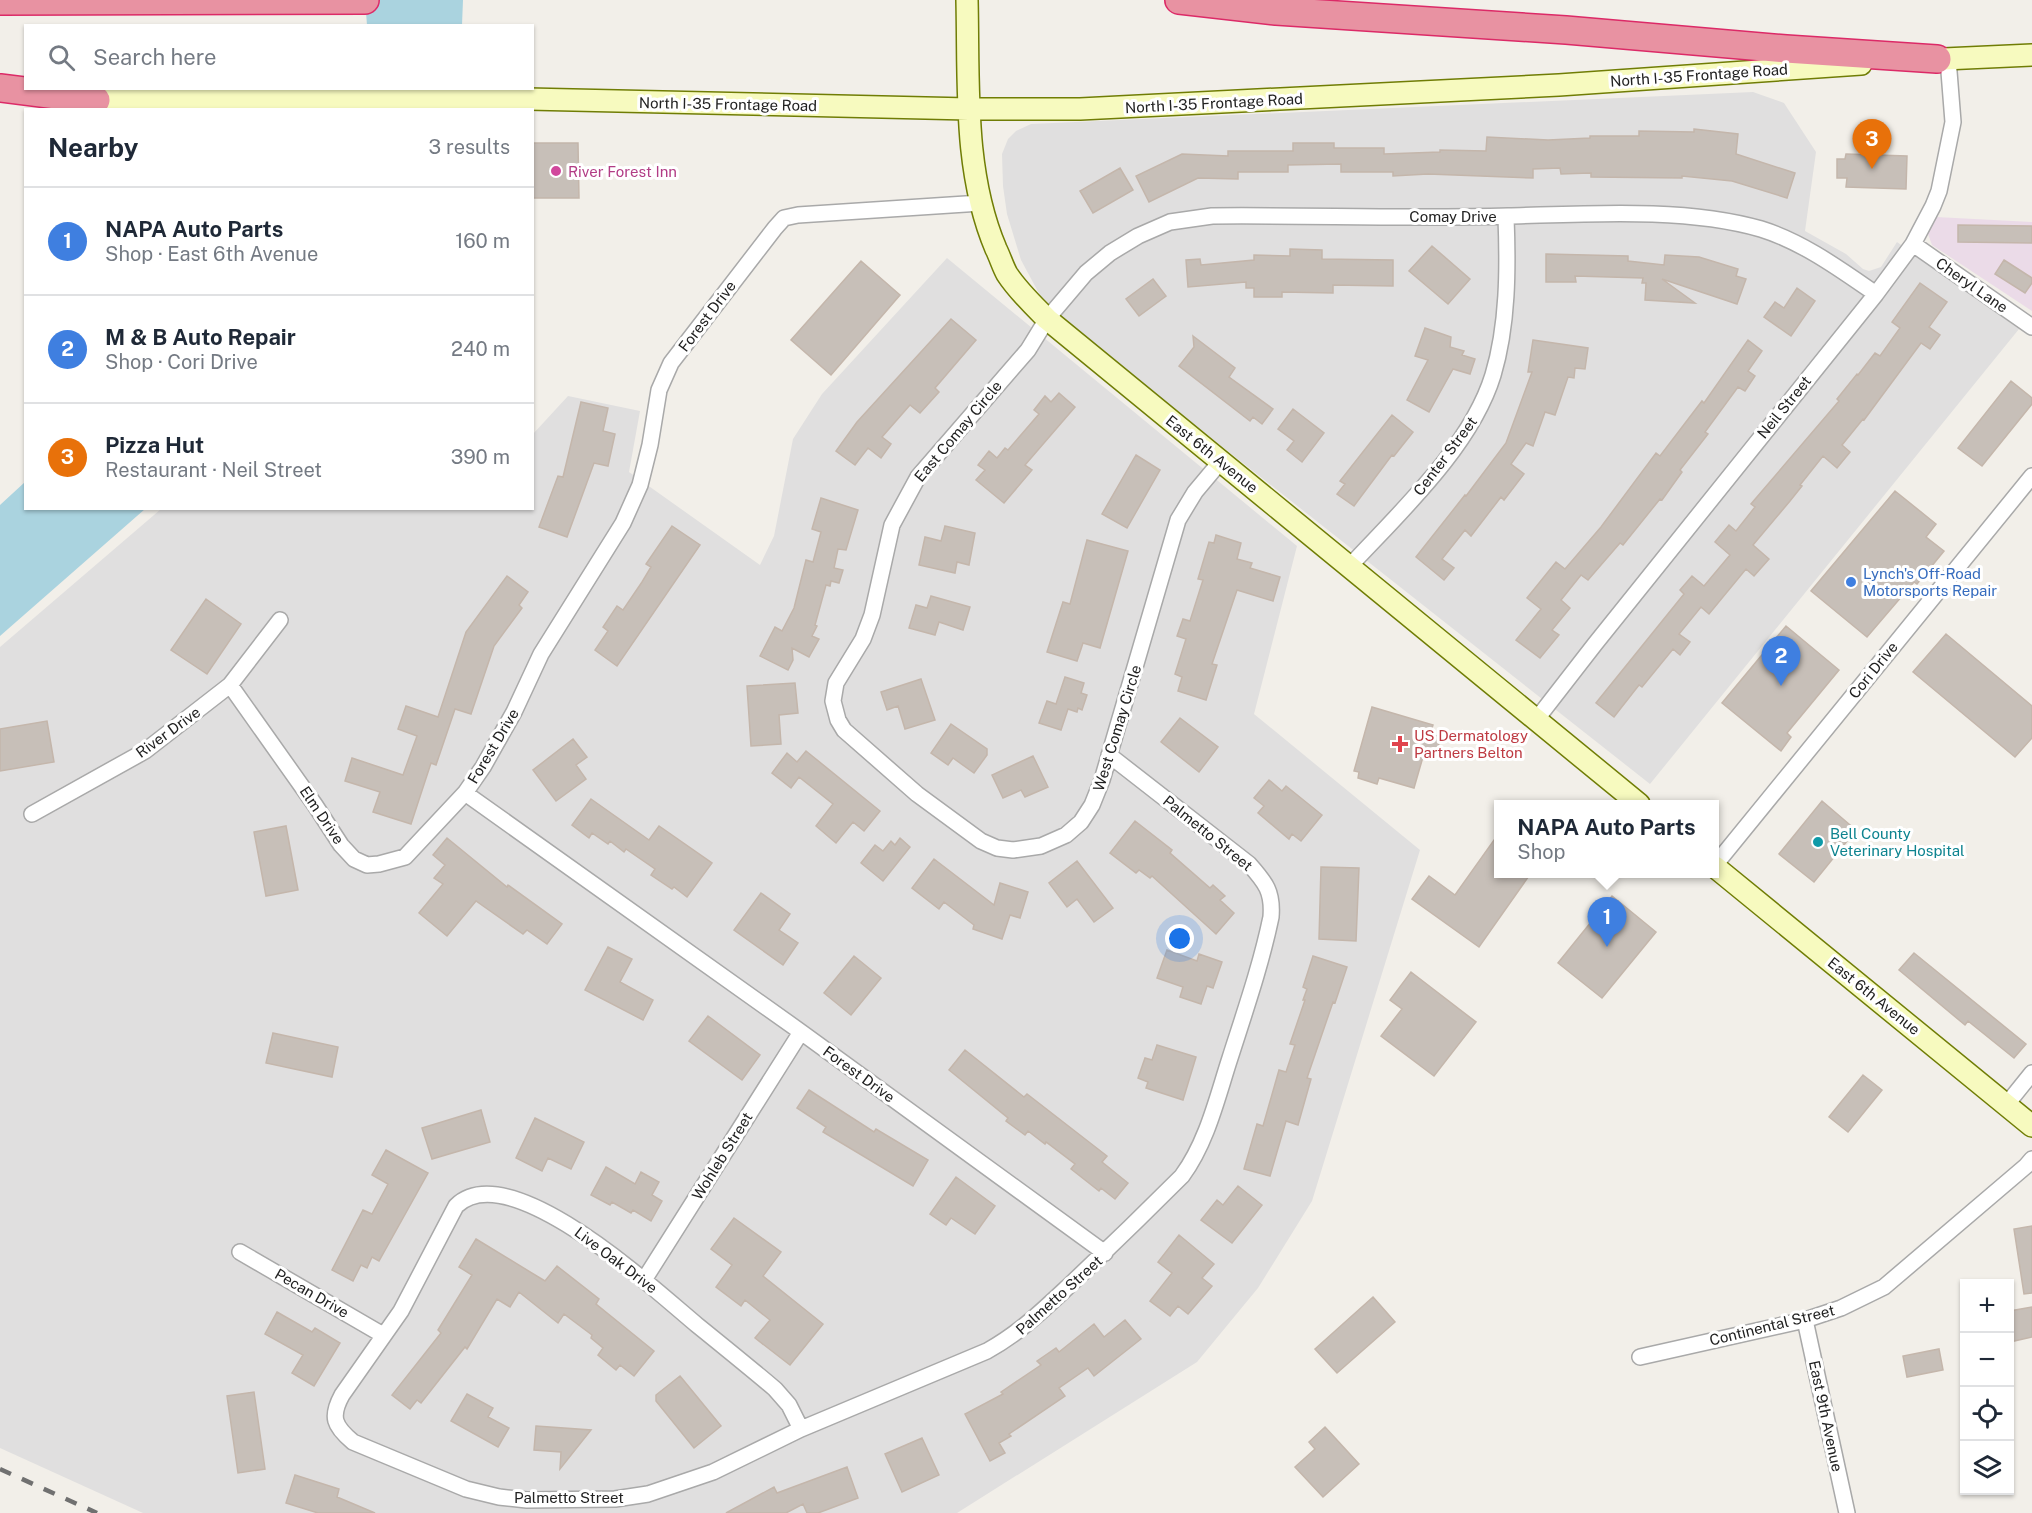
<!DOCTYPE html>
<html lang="en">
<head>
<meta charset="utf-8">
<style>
	:root { --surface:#fff; --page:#f2f2f3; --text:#1f2937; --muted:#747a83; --line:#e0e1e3; --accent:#ea580c }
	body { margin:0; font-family:"Public Sans",sans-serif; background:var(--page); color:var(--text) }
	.controls { position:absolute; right:18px; bottom:18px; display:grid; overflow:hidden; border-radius:0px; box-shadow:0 2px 4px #0004 }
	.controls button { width:54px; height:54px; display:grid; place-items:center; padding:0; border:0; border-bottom:2px solid var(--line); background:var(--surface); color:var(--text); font:30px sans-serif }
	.you { position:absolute; left:1180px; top:939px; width:21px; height:21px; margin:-15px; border:4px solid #fff; border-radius:50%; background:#1a73e8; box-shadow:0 0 0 9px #1a73e833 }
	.badge { display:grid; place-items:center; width:39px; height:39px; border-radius:50%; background:var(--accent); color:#fff; font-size:20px; font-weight:700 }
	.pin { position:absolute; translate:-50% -50px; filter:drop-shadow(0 2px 3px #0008) }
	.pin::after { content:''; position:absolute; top:32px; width:21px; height:18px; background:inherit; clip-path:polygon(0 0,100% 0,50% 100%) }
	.popup { position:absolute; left:1494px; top:800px; width:225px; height:78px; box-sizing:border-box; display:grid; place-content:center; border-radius:0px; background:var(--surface); filter:drop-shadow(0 2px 4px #0005); font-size:20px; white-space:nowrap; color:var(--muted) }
	.popup b { font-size:22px; color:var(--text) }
	.popup::after { content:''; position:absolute; left:50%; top:100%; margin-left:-12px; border:12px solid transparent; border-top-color:var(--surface) }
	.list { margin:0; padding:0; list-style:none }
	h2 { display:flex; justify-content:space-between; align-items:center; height:78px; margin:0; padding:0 24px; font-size:26px }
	h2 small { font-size:20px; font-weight:400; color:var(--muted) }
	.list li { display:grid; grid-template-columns:39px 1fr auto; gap:18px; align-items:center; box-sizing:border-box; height:108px; padding:0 24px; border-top:2px solid var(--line) }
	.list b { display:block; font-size:22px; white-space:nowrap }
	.list p { margin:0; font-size:20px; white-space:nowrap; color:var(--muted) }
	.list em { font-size:20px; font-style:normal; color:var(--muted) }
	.icon { flex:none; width:33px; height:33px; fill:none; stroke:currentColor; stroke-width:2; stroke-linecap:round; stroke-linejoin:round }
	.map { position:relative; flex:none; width:2032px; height:1513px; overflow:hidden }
	.search { position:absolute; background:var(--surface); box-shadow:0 2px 4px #0004; left:24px; top:24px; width:510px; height:66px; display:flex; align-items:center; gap:15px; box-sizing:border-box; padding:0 21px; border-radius:0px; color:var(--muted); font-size:22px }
	.panel { position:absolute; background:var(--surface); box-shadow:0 2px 4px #0004; left:24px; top:108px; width:510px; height:402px; border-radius:0px }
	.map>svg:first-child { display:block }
	.residential { fill:#e0dfdf }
	.industrial { fill:#ebdbe8 }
	.water { fill:#aad3df }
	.building { fill:#c7bfb8; stroke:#c4b6ab; stroke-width:1.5 }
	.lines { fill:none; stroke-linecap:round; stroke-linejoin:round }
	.street-casing { stroke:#a9a9a9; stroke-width:18 }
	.secondary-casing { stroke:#707d05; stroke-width:24 }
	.highway-casing { stroke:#dc2a67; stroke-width:30 }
	.street { stroke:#fff; stroke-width:15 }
	.secondary { stroke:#f7fabf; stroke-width:21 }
	.highway { stroke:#e892a2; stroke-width:27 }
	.rail { stroke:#707070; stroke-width:4.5; stroke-dasharray:12 12; stroke-linecap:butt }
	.hotel-dot { fill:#d1479c; stroke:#fff; stroke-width:2 }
	.shop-dot { fill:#3f7fe0; stroke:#fff; stroke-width:2 }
	.health-dot { fill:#e0444e; stroke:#fff; stroke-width:2 }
	.culture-dot { fill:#0f9aa8; stroke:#fff; stroke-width:2 }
	.labels { text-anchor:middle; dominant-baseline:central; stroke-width:6; stroke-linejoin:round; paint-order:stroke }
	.street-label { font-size:15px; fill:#222; stroke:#fff }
	.hotel-label { font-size:15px; fill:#b23c85; stroke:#fff; text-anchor:start }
	.shop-label { font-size:15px; fill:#366cbe; stroke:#fff; text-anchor:start }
	.health-label { font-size:15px; fill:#be3a42; stroke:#fff; text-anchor:start }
	.culture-label { font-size:15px; fill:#0d838f; stroke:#fff; text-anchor:start }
</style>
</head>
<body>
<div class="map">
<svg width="2032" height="1513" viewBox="0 0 2032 1513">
	<rect width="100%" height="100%" fill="#f2efe9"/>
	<path class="residential" d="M1753,92l31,11 32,49 -11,79 41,23 17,15 6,2 12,-4 16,-25 122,87 -369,455 -591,-466 -17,-19 -21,-39 -14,-46 -4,-28 -1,-32 6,-15 8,-8 15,-7z
		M947,258l350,288 -43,168 166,136 -108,351 -54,87 -61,74 -240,151h-814l-143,-65v-801l161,-138 371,-1 1,-74 35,-38 72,15 -11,61 131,93 14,-29 19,-97 29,-45z"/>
	<path class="industrial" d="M1936,217l96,5v89l-100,-66 -5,-14z"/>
	<path class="water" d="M365,0h98l-1,25h-95z
		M25,482l1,26 119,1 -145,127v-131z"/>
	<path class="building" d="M1694,129l44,5 -2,20 59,19 -8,25 -55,-17 -50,-5v2l-91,-1v-4l-30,1 -1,-6 -27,1v9l-105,-4 -35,2v-4h-52v-8l-53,1v7h-50v7l-40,-1 -49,24 -13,-26 46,-22 46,2v-5h65v-8h41v5h50v6l56,-2v-2l46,1 1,-14 61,3 42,-2v-2h49v-5l55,1z
		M532,143h46l1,55h-47z
		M1846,154l61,2 -1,33 -60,-2 1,-9h-10v-19h8z
		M1120,168l13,22 -40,23 -13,-22z
		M1958,225l74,1v17l-74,-1z
		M1432,246l38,33 -22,25 -39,-33z
		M1290,249l32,1v9l71,1v26l-60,-1v8l-51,-1v5h-28v-9h-8v-6l-58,5 -2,-27 14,-1 1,6 53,-5v-5l36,1z
		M1546,254l82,2v5l36,4 1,-10 34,2 39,12 -2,7 10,3 -9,25 -75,-25 33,24 -50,-3 1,-17h-4l1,-5 -68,-2 1,6h-30z
		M2004,260l28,18v5l-7,10 -30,-19z
		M861,261l39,34 -69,80 -40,-35z
		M1153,279l13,17 -27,20 -13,-17z
		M1920,283l27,19 -18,25 11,8 -10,14 -9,-6 -57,77 -1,-1 -21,26 8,7 -13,16 -14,-12 -23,29 2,1 -12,15 -37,44 16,14 -15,17 -8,-7 -37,45 -8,-7 -22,27 11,8 -10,13 -7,-6 -31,38 -3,-2 -25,32 -18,-14 88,-109 -4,-4 12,-14 12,10 26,-31 -15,-13 14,-17 7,6 19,-24 -4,-3 88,-103 -2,-2 20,-25 1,1 17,-22 5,3 20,-28 -8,-6z
		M1797,288l18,13 -24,35 -27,-19 11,-15 9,6z
		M951,319l25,21 -41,48 4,4 -19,21 -10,-8 -28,32 9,7 -10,14 -13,-10 -13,17 -19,-14 21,-29z
		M1425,328l26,9 -1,10 14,4 -2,4 13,4 -5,15 -17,-5 -24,43 -22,-12 21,-40 -13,-4z
		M1193,336l42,32 -6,9 44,32 -11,15 -9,-7 -3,4 -71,-55 15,-19z
		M1533,340l55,8 -3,21 -10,-1 -1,10 -6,-1 -13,38 -10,-3 -12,34 -7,-3 -15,21 13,10 -20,26 -3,-3 -30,39 -6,-6 -23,29 12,9 -10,12 -28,-23 49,-62 1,1 40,-53 26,-71h-4z
		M1748,340l14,11 -14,20 7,5 -10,15 -7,-4 -33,45 3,2 -28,36 2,2 -20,28 -2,-1 -37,46 -3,-2 -32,37 -7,-5 -20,25 9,8 -18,22 7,5 -19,23 -24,-18 25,-31 -14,-11 29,-36 9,7 36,-42 55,-74 4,3 42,-55 2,2z
		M2011,381l21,17v6l-50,62 -24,-18z
		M1059,393l16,14 -50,58 7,5 -28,33 -28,-23 9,-10 -7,-5 11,-14 8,7 8,-10 3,2 31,-36 -5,-4 11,-14 6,6z
		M581,402l27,6 -5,23 12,3 -7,32 -14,-3 -27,74 -28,-10 19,-51 5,1z
		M1293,409l31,24 -22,29 -15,-12 7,-9 -16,-12z
		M1392,415l21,17 -19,24 -2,-1 -38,51 -17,-12 8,-10 -5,-3z
		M1136,455l24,15 -33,58 -25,-14z
		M1895,491l41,33 -10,13 18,14 -27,33 -3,-2 -47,55 -56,-46z
		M821,498l37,12 -12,40 -8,-1 -4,19 9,2 -4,13 -8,-2 -1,5 -4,-1 -11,40 2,1 -5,10 7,3 -10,18 -17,-9 1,12 -5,10 -28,-14 15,-29 7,4 12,-23 12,-48 7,2 8,-30 -9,-3z
		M672,526l28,19 -83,121 -22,-16 13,-19 -5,-4 14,-21 6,4 19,-28 9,-15 -5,-3z
		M945,526l30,7 -6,32 -12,-3 -2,11 -36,-8 6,-28 16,4z
		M1216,535l25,8 -4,16 15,4 -2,5 30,9 -7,24 -36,-11 -25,74 5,1 -11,35 -28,-9 4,-14 -7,-3 11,-35 -9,-3 6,-17 7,2 13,-41 -5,-1 11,-37 5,1z
		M1087,540l41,11 -28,97 -17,-5 -6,18 -30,-9 16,-50 7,2z
		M507,576l21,16 -9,13 3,3 -28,38 -23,68 -16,-5 -19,56 -5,-2 -20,61 -38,-12 7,-20 -35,-11 7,-23 51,17 14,-39 -19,-7 8,-23 32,11 28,-85z
		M931,596l39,11 -7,23 -24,-8 -4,13 -26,-7 7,-23 11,3z
		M206,599l35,25 -34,50 -36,-24z
		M1786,626l53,44 -52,63 4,4 -10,14 -59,-48z
		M1946,634l86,72v32l-17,19 -102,-85z
		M1065,677l19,6 -3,10 6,2 -5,15 -4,-2 -1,4 -9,-3 -7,21 -22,-7 8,-22 9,3z
		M921,679l14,41 -30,9 -7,-23 -11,4 -6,-18z
		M795,683l3,30 -19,2 2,29 -30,2 -4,-60z
		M1372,707l61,18 -3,9 11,3 -5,16 -11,-3 -11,38 -35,-10 -2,6 -19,-6 1,-6 -5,-1z
		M1180,718l38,29 -19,25 -38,-30z
		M47,721l7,41 -54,9v-42z
		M951,724l36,25v6l-13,18 -21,-15 -5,7 -17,-12z
		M573,739l14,18 -11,8 10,14 -30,22 -23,-31z
		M806,751l74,60 -16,20 -11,-9 -17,21 -20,-17 17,-22 -34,-27 -8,11 -19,-15 15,-20 10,9z
		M1033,756l15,31 -23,10 -4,-7 -18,8 -11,-23z
		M1269,780l13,11 4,-5 36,29 -21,26 -9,-7 -3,5 -31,-26 6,-7 -10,-8z
		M591,799l58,41 10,-14 53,37 -25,34 -13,-10 -2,2 -21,-14 4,-6 -29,-20 -2,3 -14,-11 -2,3 -16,-11 -3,5 -17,-13z
		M1822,801l34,29 -42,52 -35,-28z
		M1135,821l37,29 -2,3 40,35 3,-3 12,11 -5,4 14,13 -18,21 -64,-58 -2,2 -11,-8 -3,3 -26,-20z
		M286,826l12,64 -32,6 -12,-64z
		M1499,833v40h32l-52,74 -67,-48 17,-23 26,19z
		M447,838l60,49 1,-2 54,39 -15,20 -20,-14 -4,4 -47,-33 -29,35 -28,-23 24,-29 -9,-6 11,-13 -12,-10z
		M900,838l10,9 -27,34 -22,-18 14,-18 8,6 8,-10 4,4z
		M934,859l60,46 6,-22 28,9 -8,26 -10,-3 -8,24 -29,-10 1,-4 -30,-23 -5,7 -27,-21z
		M1077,861l36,47 -19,14 -17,-23 -10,8 -18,-24z
		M1321,867l38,1 -3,73 -37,-2z
		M761,893l29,21 -11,16 19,13 -15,22 -49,-35z
		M1612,896l44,36 -54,66 -44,-35z
		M608,947l24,12 -12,23 33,18 -10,20 -58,-30z
		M1167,950l30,11 2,-7 23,8 -9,26 -6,-2 -6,18 -21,-7 3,-10 -26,-9z
		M1914,953l112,91 -12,14 -46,-37 -3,4 -66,-55z
		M854,956l27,22 -30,37 -27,-22z
		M1313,956l34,11 -12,36 -2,-1 -26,76 4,1 -13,46 -12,-4 -16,55 -26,-7 13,-45 6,2 16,-56 7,2 9,-27 -5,-1 15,-44h-2l4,-11 -4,-2z
		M1411,972l65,50 -42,54 -53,-40 21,-27 -12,-9z
		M708,1016l52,39 -18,25 -53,-39z
		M273,1033l65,14 -6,30 -66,-14z
		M1157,1045l39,12 -13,43 -37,-12 2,-6 -10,-4 7,-20 7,2z
		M965,1050l59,47 3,-3 80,62 -5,6 26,21 -13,16 -14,-11 -2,3 -28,-22 4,-5 -29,-22 -1,2 -17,-13 -3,4 -19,-14 2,-3 -59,-48z
		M1863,1075l19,15 -34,42 -19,-15z
		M809,1090l65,42 2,-3 52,31 -15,26 -90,-54 3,-5 -29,-19z
		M481,1110l9,32 -58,17 -10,-31z
		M535,1118l49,24 -13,27 -23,-11 -6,13 -26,-13z
		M386,1150l42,23 -49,88 -7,-4 -5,11 -6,-3 -8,16 -21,-11 31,-60 9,4 16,-30 -16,-9z
		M606,1167l29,17 6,-12 18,10 -7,13 10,6 -11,20 -18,-11 -2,3 -19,-11 -2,3 -19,-10z
		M956,1177l39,29 -20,28 -24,-16 -5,7 -16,-11z
		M1238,1186l24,19 -30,38 -31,-23 16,-20 6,5z
		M734,1218l47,34 -18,24 60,48 -33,41 -35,-27 15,-18 -25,-20 -4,6 -25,-19 16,-22 -21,-16z
		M2032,1226v67l-8,1 -10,-65z
		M1179,1235l35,29 -12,14 10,8 -24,28 -10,-8 -8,10 -20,-15 22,-28 -14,-11z
		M476,1239l69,42 12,-15 42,33 -3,5 58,47 -20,25 -14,-11 -4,5 -18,-15 5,-7 -12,-10 1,-3 -28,-21 -6,9 -39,-31 -9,15 -13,-8 -30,50 -2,-2 -44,56 -4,-3 -7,9 -18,-14 49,-62 -3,-3 34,-55 -13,-8z
		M1373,1297l22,25 -58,51 -22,-24z
		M2032,1307v30l-22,5v-31z
		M277,1312l35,20 3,-4 25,15 -26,43 -22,-13 11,-18 -38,-21z
		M1125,1320l16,19 -47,37 -6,-8 -29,20 6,8 -56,38 2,2 -12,7 6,10 -15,8 -25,-47 38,-20 -2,-2 40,-27 -4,-4 19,-13 3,4 35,-28 10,13z
		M1939,1349l4,21 -36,7 -4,-21z
		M680,1376l41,50 -27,22 -38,-47v-6z
		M254,1392l11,77 -27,4 -11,-77z
		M467,1394l26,14 -5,9 21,11 -11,19 -47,-26z
		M536,1426l55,4 -31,39 1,-17 -27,-2z
		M1325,1427l34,37 -36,33 -28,-30 20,-18 -6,-7z
		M922,1438l17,37 -37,17 -17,-38z
		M847,1467l11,31 -40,15h-11l-4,-9 -17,9h-60l48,-26 3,6z
		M295,1475l44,14 -2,8 38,16h-57l-32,-10z"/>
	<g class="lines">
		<g class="street-casing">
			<path id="street" d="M1913,244l119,83
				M1221,461l-26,31 -17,28 -76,260 -10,25 -11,17 -15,13 -25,11 -28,4 -16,-2 -16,-7 -64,-47 -73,-64 -6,-10 -5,-19 3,-18 27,-44 9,-24 20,-90 26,-48 110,-127 19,-31 39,-46 24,-20 28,-17 32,-14 42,-6c98,-1 197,3 296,0 78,-2 177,-9 253,13 42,13 80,41 115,65
				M1349,567c50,-54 122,-120 144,-192 15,-50 15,-107 13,-158
				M230,685l85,120 26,40 13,14 13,6 12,-1 26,-7 60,-64 18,-26 31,-55 27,-58 82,-131 17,-38 10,-40 9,-55 12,-27 104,-135 9,-10 14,-3 183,-12
				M1536,720l59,-76 281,-350 37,-50 20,-38 6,-15 14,-69 -5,-63
				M465,793l336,239 304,221
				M32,814l113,-63 85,-66 50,-65
				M1715,865l317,-389
				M2007,1104l25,-31
				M240,1252l143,83
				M644,1280l157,-248
				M1805,1320l42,193
				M1640,1357l165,-37 36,-12 43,-21 142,-121 6,-7
				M801,1429l-12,-24 -14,-16c-26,-22 -52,-43 -78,-64 -41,-34 -188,-171 -241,-119l-55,105 -59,84c-12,22 -8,31 11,47l113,47 33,8 28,3 88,-1 33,-5 65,-22 88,-43 186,-78c34,-19 57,-42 86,-69 37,-35 73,-70 109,-106 25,-34 35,-78 48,-118 15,-47 31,-93 41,-141 2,-25 -5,-34 -22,-53l-140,-109"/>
		</g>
		<g class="secondary-casing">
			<path id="secondary" d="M967,0c2,82 -4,172 29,249 4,8 7,18 11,25 11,17 26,31 40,45l592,485
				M1922,60l110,-5
				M81,100l199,-2 248,1 441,10h111l479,-24 302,-21
				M1715,867l317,259"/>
		</g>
		<g class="highway-casing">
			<path id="highway" d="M1179,0l97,11 290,19 220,19 151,10
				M0,1l365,-1
				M0,88l96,12"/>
		</g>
		<use href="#street" class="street"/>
		<use href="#secondary" class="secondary"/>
		<use href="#highway" class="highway"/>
		<path class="rail" d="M0,1469l97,44"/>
	</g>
	<circle class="hotel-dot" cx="556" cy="171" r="6"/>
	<circle class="shop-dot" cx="1851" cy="582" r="6"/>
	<path class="health-dot" d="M1397 735h6v6h6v6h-6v6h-6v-6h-6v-6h6z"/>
	<circle class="culture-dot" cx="1818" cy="842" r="6"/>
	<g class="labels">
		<g class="street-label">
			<text transform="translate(1699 75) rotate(-4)">North I-35 Frontage Road</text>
			<text transform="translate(1214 103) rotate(-3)">North I-35 Frontage Road</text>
			<text transform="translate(728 104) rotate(1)">North I-35 Frontage Road</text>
			<text x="1453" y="216">Comay Drive</text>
			<text transform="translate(1972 285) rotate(35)">Cheryl Lane</text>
			<text transform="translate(707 316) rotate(-53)">Forest Drive</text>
			<text transform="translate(1784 407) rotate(-51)">Neil Street</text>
			<text transform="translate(958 431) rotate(-50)">East Comay Circle</text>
			<text transform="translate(1212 454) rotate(39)">East 6th Avenue</text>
			<text transform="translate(1445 456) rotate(-53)">Center Street</text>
			<text transform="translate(1873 670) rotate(-51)">Cori Drive</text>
			<text transform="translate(1117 728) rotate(-73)">West Comay Circle</text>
			<text transform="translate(168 732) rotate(-36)">River Drive</text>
			<text transform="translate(493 746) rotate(-59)">Forest Drive</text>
			<text transform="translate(322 815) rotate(56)">Elm Drive</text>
			<text transform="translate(1208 833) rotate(39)">Palmetto Street</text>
			<text transform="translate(1874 996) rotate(39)">East 6th Avenue</text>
			<text transform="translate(859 1074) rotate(36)">Forest Drive</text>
			<text transform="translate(722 1156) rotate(-58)">Wohleb Street</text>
			<text transform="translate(616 1260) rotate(37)">Live Oak Drive</text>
			<text transform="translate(312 1293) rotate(30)">Pecan Drive</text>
			<text transform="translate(1059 1295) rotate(-42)">Palmetto Street</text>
			<text transform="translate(1772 1325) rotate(-14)">Continental Street</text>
			<text transform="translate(1826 1416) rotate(78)">East 9th Avenue</text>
			<text x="569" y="1497">Palmetto Street</text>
		</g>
		<g class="hotel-label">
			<text x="568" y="171">River Forest Inn</text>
		</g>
		<g class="shop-label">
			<text x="1863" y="573">Lynch's Off-Road<tspan x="1863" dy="17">Motorsports Repair</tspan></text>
		</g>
		<g class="health-label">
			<text x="1414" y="735">US Dermatology<tspan x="1414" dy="17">Partners Belton</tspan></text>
		</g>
		<g class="culture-label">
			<text x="1830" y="833">Bell County<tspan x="1830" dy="17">Veterinary Hospital</tspan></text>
		</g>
	</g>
</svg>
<div class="controls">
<button>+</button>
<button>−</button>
<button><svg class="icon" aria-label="locate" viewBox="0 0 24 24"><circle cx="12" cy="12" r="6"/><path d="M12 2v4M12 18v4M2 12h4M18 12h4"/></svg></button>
<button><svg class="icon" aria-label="layers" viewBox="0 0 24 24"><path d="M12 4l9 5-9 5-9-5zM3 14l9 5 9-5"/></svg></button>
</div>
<div class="you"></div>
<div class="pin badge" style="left:1607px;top:947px;background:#3f7fe0">1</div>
<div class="popup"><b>NAPA Auto Parts</b>Shop</div>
<div class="pin badge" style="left:1781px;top:686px;background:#3f7fe0">2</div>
<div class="pin badge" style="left:1872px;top:169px;background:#e8710a">3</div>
<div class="search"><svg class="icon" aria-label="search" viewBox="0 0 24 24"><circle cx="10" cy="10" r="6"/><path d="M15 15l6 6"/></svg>Search here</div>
<section class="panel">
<h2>Nearby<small>3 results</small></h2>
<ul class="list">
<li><span class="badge" style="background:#3f7fe0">1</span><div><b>NAPA Auto Parts</b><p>Shop · East 6th Avenue</p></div><em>160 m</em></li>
<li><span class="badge" style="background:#3f7fe0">2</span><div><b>M &amp; B Auto Repair</b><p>Shop · Cori Drive</p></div><em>240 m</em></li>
<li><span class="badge" style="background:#e8710a">3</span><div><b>Pizza Hut</b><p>Restaurant · Neil Street</p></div><em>390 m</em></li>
</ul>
</section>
</div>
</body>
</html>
